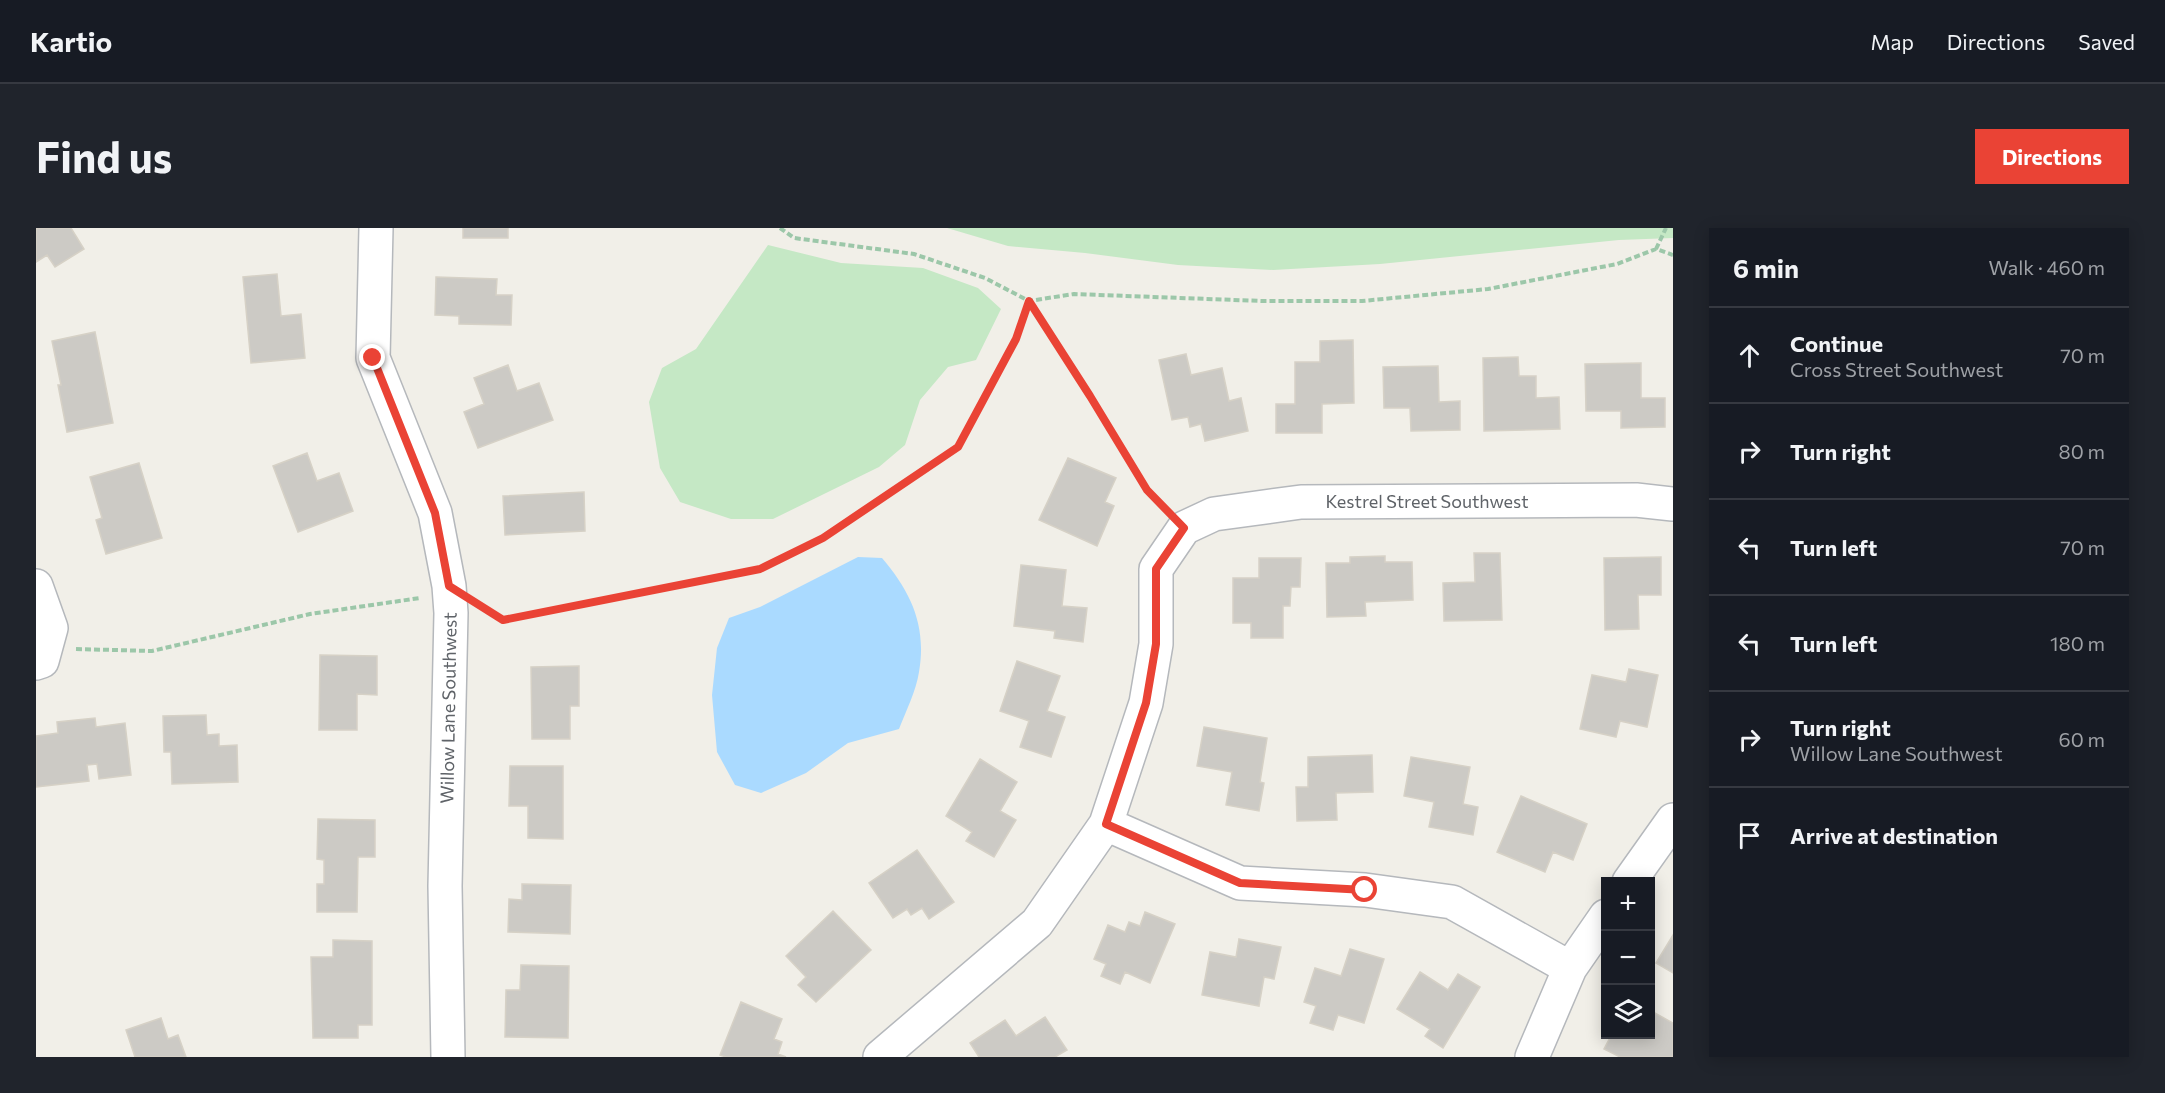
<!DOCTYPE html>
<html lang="en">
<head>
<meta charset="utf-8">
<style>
	:root { --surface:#171b24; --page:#20242c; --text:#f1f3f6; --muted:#9ea1a6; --line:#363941; --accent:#ea4335 }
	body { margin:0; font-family:Commissioner,sans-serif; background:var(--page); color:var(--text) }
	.controls { position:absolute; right:18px; bottom:18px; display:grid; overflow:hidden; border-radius:0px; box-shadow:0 3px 15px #0003 }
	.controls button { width:54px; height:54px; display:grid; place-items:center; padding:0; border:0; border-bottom:2px solid var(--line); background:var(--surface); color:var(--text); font:30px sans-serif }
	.stop { position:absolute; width:18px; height:18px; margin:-14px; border:4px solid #ea4335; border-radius:50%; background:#fff }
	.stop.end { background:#ea4335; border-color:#fff; box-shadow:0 2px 6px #0008 }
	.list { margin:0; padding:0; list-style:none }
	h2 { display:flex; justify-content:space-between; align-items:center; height:78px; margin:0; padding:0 24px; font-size:26px }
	h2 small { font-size:20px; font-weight:400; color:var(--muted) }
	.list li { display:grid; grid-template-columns:39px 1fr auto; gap:18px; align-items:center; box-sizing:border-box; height:96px; padding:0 24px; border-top:2px solid var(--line) }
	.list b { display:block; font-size:22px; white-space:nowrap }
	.list p { margin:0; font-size:20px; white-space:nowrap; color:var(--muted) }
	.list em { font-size:20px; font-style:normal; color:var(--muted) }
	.icon { flex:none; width:33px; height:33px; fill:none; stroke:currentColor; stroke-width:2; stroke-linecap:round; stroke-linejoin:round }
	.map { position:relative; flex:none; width:1637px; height:829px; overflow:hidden; border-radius:0px }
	header { display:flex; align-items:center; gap:36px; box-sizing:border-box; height:84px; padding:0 30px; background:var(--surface); border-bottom:2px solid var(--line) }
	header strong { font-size:28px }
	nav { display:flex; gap:33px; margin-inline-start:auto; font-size:21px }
	.intro { display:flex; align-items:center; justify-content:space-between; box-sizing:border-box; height:144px; padding:0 36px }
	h1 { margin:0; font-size:42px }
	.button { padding:15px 27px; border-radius:0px; background:var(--accent); color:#fff; font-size:21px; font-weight:700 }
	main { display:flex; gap:36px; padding:0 36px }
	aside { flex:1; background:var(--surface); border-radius:0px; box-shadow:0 3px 15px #0003 }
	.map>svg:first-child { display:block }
	.green { fill:#c5e8c5 }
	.water { fill:#aadaff }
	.building { fill:#cccac5; stroke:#d6d1c6; stroke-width:1.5 }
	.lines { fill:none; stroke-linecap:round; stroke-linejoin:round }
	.street-casing { stroke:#b5b8bc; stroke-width:36 }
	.path { stroke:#9cc7a9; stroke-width:4; stroke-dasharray:6 3; stroke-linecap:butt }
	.street { stroke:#fff; stroke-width:33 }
	.route { stroke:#ea4335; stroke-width:8 }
	.labels { text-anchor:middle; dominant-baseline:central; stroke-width:4.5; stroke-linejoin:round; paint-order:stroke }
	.street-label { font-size:18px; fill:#5f6368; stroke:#fff }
</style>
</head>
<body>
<header>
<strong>Kartio</strong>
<nav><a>Map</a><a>Directions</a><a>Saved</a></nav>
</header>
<div class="intro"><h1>Find us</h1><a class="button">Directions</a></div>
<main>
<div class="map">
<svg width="1637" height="829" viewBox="0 0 1637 829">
	<rect width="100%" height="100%" fill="#f1efe8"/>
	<path class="green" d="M911,0h726v10l-54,2 -239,24 -107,6 -95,-5 -93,-12 -77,-7z
		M732,17l73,18 82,5 55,20 23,21 -25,51 -28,7 -28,33 -15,45 -26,22 -106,52h-42l-51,-17 -20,-34 -11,-66 13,-34 34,-19z"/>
	<path class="water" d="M822,329l24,1c29,34 45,68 37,114 -3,19 -13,39 -20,57l-51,14 -42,30 -45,20 -26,-8 -18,-33 -5,-57 5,-47 12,-30 31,-11z"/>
	<path class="building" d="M0,0h35l13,21 -29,18 -8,-12 -11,7z
		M427,0h45v10h-45z
		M241,46l4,42 20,-2 4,44 -54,5 -8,-86z
		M400,49l61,2 -1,16h16l-1,30 -52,-1v-8l-24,-1z
		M59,104l18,91 -46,9 -9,-47h3l-9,-44z
		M1317,112l1,63 -32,1v29h-46v-29h19v-42h25v-21z
		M1150,126l5,21 31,-7 7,33 12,-3 7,33 -43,10 -4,-17 -11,3 -2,-10 -16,3 -13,-60z
		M1482,129l1,19h17v22l23,-1 1,32 -76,2 -1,-73z
		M1605,135v35h24v29l-44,1v-17h-35l-1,-47z
		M472,137l9,26 22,-8 14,37 -75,28 -14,-36 20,-8 -10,-26z
		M1402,138l1,36 21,-1v29l-49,1 -1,-23h-26l-1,-41z
		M271,225l10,28 22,-8 14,38 -55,21 -25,-66z
		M1032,230l48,20 -11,24 9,4 -17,40 -58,-26z
		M103,235l23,75 -56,16 -10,-34 6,-2 -12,-41z
		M548,264l1,39 -80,4 -2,-39z
		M1438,325h26l2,67 -58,1 -1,-38 32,-1z
		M1349,328v6h27l1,38 -48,2 1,14 -39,1 -1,-54h24v-6z
		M1625,329v38h-23l1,34 -34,1 -1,-72z
		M1223,330h42l-1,29h-9l-1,19h-7v32h-32v-15h-18v-45h26z
		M985,337l45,5 -4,36 25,2 -4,34 -29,-4 1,-7 -41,-5z
		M284,427l57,1v39l-20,-1v36h-38z
		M981,433l43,15 -13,35 18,6 -14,40 -31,-10 9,-26 -29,-10z
		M543,438v40h-9v33h-38l-1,-72z
		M1593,441l29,6 -11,52 -27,-6 -4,16 -36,-8 12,-54 34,7z
		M170,487l1,20 12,-1v12l18,-1 1,37 -66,2 -1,-32h-7l-1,-36z
		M59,490l1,9 29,-4 6,52 -32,4 -2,-15 -10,1 2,16 -53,6v-51l22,-3 -1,-11z
		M1168,499l63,11 -7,44 4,1 -5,28 -33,-6 6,-33 -35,-6z
		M1336,527l1,37 -37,1 1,27 -40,1 -1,-34h12v-30z
		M1375,529l59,10 -7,37 15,3 -5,28 -44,-8 5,-25 -30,-6z
		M944,531l37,23 -17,29 16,9 -22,37 -28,-16 6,-9 -26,-16z
		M474,538h53v73l-35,-1v-32h-19z
		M1485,568l66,28 -14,36 -20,-8 -8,20 -48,-20z
		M282,591l57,1v37h-17l-1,55h-40v-28h7v-24l-7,-1z
		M881,622l37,52 -25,17 -7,-11 -11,7 -4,-6 -14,9 -24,-35z
		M486,656l49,1 -1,49 -62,-2 1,-33 13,1z
		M797,683l38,39 -55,52 -18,-17 8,-8 -20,-21z
		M1109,684l30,12 -25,59 -25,-11 -5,12 -19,-8 5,-12 -12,-5 14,-34 17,7 4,-10 11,4z
		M1637,707v38l-17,-10z
		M1203,711l42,8 -7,32 -10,-2 -5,29 -57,-11 8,-43 26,5z
		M297,712l39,1v84h-14v13h-45l-2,-81h22z
		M1314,721l34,10 -20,64 -26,-8 -5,15 -23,-7 6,-17 -12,-4 11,-34 26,8z
		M485,737l48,1 -1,72 -63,-1 1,-47h14z
		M1384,744l28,18 10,-16 22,13 -37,61 -18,-12 5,-7 -33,-20z
		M705,774l41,17 -8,20 8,3 -4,12 8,3h-60l-6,-2z
		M1617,784l20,11v34h-53l-16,-8 8,-15h38v-17z
		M1009,789l22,33 -12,7h-76l-9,-14 35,-23 11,16z
		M125,790l7,21 10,-4 8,22h-51l-9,-27z"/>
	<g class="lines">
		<g class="street-casing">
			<path id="street" d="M340,0l-3,130 62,155 14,73 2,27 -6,273 3,171
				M0,358l15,42 -9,33 -6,2
				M1070,596l134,59 125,7 87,12 118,66
				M1593,654l44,-62
				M844,829l157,-134 69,-99 40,-121 10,-59v-75l28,-41 30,-14 87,-12 335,-2 37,4
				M1496,829l38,-89 36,-52"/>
		</g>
		<path class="path" d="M744,0l14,10 120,16 71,24 44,23 45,-7 188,7h100l126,-12 129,-25 39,-15 17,6
			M1620,21l10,-21
			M994,73l60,95 57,94 18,18
			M443,377l24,15 257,-51 63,-31 135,-91 57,-108 14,-38
			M40,421l76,2 158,-37 110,-16"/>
		<use href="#street" class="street"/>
	</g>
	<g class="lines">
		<path class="route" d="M337,130l62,155 14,73 54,34 257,-51 63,-31 135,-91 58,-108 13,-38 61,95 57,94 37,38 -28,41v75l-10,59 -40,121 134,59 125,7"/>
	</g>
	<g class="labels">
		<g class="street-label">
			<text x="1391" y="273">Kestrel Street Southwest</text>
			<text transform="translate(412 480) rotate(-89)">Willow Lane Southwest</text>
		</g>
	</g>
</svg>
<div class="controls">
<button>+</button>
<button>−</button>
<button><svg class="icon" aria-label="layers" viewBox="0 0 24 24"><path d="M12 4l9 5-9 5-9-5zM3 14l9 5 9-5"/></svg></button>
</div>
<div class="stop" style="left:1329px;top:662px"></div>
<div class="stop end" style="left:337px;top:130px"></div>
</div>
<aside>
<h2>6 min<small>Walk · 460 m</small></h2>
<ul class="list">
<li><svg class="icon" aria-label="ahead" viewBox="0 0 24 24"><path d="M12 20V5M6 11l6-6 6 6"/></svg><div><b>Continue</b><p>Cross Street Southwest</p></div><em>70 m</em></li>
<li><svg class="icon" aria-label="right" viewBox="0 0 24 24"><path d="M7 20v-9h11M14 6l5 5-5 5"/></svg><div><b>Turn right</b></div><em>80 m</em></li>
<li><svg class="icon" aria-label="left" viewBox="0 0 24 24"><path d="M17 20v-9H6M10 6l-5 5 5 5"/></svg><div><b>Turn left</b></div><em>70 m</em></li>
<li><svg class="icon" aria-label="left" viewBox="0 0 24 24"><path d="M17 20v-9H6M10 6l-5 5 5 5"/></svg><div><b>Turn left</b></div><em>180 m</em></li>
<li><svg class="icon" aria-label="right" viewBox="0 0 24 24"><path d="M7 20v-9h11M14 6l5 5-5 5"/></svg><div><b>Turn right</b><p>Willow Lane Southwest</p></div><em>60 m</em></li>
<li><svg class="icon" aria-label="arrive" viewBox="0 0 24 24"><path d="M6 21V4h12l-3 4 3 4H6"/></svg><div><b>Arrive at destination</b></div></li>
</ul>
</aside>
</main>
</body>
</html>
